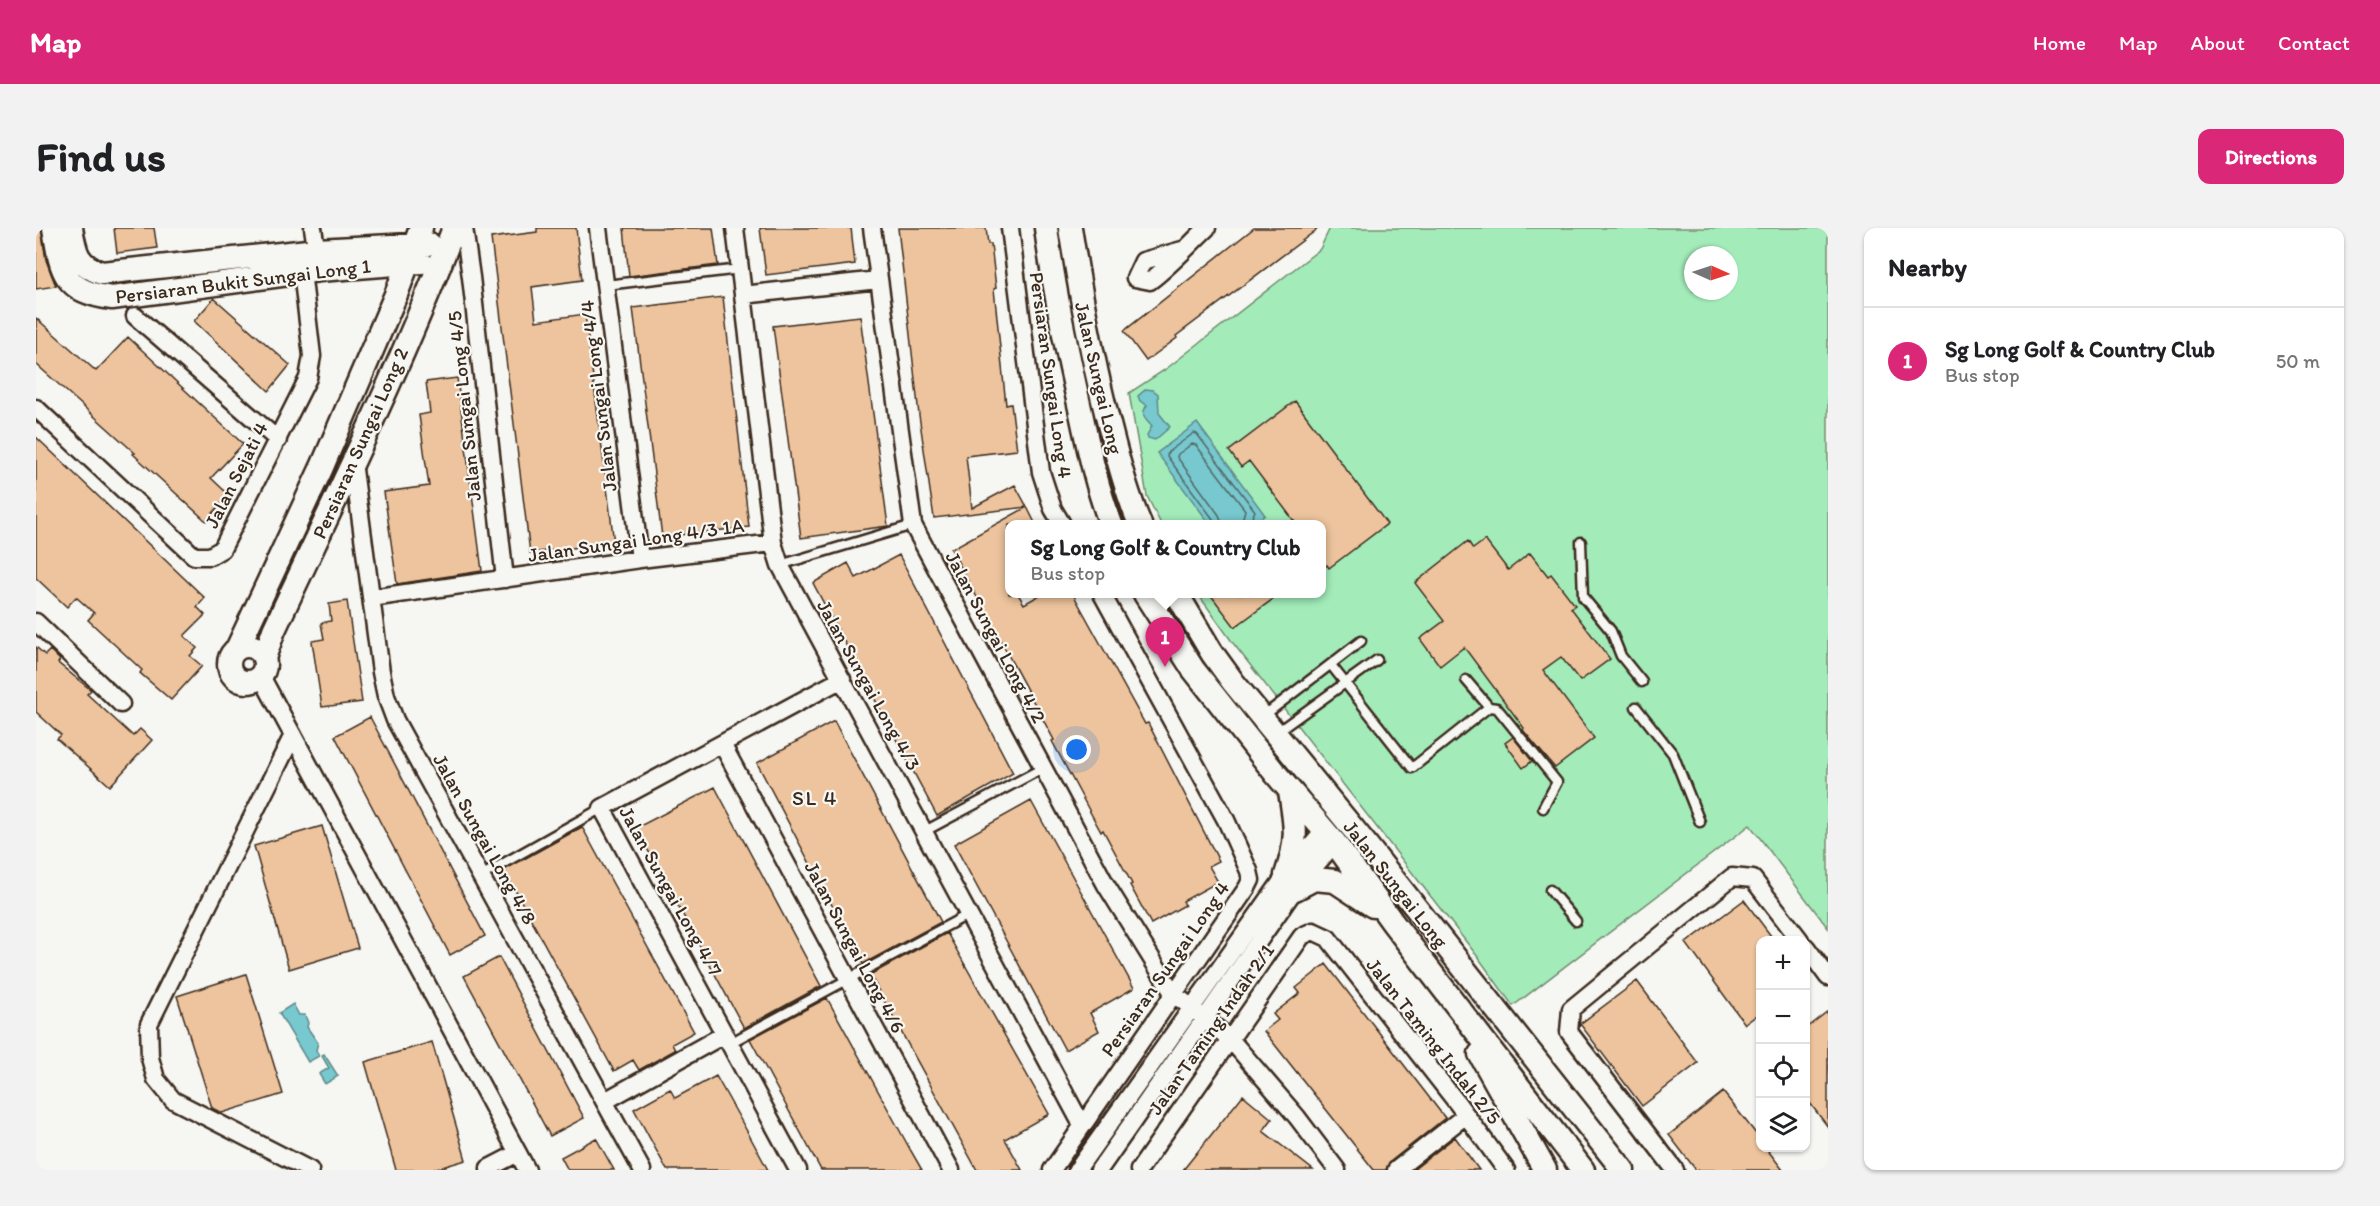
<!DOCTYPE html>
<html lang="en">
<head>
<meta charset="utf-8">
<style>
	:root { --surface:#fff; --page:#f2f2f2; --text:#202124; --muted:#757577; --line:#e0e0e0; --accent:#db2777 }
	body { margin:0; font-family:Itim,sans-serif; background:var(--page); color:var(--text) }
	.controls { position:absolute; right:18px; bottom:18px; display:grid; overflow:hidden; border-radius:12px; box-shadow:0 2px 4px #0004 }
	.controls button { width:54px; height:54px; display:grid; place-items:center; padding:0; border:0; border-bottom:2px solid var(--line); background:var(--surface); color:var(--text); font:30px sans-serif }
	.compass { position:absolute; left:1648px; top:18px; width:54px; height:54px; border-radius:50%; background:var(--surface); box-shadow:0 2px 4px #0004; rotate:93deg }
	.you { position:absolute; left:1041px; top:522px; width:21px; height:21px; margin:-15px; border:4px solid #fff; border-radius:50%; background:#1a73e8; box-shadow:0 0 0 9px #1a73e833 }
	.badge { display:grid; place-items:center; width:39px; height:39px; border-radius:50%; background:var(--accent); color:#fff; font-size:20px; font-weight:700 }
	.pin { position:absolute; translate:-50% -50px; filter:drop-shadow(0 2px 3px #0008) }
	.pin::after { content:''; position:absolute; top:32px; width:21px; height:18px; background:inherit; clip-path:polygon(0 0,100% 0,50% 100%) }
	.popup { position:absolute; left:969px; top:292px; width:321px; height:78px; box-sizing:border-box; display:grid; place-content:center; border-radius:12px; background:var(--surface); filter:drop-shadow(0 2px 4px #0005); font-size:20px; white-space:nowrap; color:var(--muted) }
	.popup b { font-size:22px; color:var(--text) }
	.popup::after { content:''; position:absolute; left:50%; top:100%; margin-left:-12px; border:12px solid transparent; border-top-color:var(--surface) }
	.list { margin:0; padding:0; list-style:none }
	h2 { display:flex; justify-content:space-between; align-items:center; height:78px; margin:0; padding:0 24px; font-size:26px }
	h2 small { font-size:20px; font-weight:400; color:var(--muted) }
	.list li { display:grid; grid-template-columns:39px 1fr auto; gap:18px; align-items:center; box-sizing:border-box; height:108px; padding:0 24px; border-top:2px solid var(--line) }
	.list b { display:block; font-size:22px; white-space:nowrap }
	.list p { margin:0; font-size:20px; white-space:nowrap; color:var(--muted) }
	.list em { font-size:20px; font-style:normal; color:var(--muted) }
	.icon { flex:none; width:33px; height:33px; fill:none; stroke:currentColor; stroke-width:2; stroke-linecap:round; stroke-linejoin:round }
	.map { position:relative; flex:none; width:1792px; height:942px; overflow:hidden; border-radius:12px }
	header { display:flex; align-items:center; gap:36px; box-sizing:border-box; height:84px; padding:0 30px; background:var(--accent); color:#fff }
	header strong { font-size:28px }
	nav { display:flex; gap:33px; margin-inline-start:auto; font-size:21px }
	.intro { display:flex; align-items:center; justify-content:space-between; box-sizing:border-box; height:144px; padding:0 36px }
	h1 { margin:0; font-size:42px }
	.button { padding:15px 27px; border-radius:12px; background:var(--accent); color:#fff; font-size:21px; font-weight:700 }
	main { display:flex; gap:36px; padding:0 36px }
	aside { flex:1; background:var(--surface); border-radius:12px; box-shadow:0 2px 4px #0004 }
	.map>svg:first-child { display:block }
	.green { fill:#a3ecba; stroke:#6f8b6c; stroke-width:1.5; fill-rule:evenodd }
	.water { fill:#77c8cf; stroke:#5f8988; stroke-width:1.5 }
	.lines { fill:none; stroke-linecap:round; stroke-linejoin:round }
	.shore { stroke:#536965; stroke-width:1.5 }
	.building { fill:#edc49d; stroke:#3b2a1e; stroke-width:1.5 }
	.lane-casing { stroke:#3b2a1e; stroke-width:13 }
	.street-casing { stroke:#3b2a1e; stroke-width:21 }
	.secondary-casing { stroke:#3b2a1e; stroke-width:27 }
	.lane { stroke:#f6f6f2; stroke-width:8 }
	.street { stroke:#f6f6f2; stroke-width:16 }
	.secondary { stroke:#f6f6f2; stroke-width:22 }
	.labels { text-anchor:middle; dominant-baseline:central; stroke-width:4.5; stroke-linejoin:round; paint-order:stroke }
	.street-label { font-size:20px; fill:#3b2a1e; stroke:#f6f6f2 }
	.neighbourhood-label { font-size:21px; letter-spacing:1.5px; fill:#3b2a1e; stroke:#f6f6f2 }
</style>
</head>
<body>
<header>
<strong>Map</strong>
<nav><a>Home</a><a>Map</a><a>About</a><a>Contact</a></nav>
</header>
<div class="intro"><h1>Find us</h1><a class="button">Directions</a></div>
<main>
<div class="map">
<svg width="1792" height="942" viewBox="0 0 1792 942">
	<rect width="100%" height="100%" fill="#f6f6f2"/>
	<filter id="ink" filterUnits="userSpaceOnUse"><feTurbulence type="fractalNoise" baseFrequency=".0167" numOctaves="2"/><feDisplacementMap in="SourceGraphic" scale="12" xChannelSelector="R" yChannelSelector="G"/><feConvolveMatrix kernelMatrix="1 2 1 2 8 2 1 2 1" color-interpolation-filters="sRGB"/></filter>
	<g filter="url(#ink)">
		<path class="green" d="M1294,0h498v700l-78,-103 -237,181 -35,-49 -245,-314 -35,-49h123v-70h-160l-14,-28 -18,-103 37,-24 154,-120zM1657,27h36v36h-36z"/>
		<path class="water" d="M1110,161l7,1 5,4 1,19 11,14 -15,13 -7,-2 -1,-3 5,-9c-7,-9 -12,-10 -5,-21l-7,-4 -2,-5z
			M1161,195l68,92 -13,9h-42l-53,-71z
			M257,776l6,11h6l3,8 -1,4 11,16 -2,7 3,6 -11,6 -29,-49z
			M288,826l14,22 -13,8 -6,-10 10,-6 -7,-12z"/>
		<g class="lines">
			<path class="shore" d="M1178,296l-1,-5 -46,-63 1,-4 26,-19 3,1 58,77 -6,13
				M1186,296l-3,-9 -42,-58 1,-3 14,-10 4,1 49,65 -4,14"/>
		</g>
		<path class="building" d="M0,0h5l5,32 10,26 -20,3z
			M78,0h40l3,20 -40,5z
			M501,0h39l6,52 -50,7 4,34 49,-7 29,229 -84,10 -39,-315 46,-6z
			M588,0h89l5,37 -89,11z
			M724,0h91l4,36 -89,11z
			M862,0h88l2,16h3l5,44 -2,1 12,116 5,-1 6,46 -51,6 6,52 43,-23 12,22 -93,11 -15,-103z
			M1218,0h65l-143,108 1,2 -31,23 -22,-30z
			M687,69l26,230 -87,10 -29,-229z
			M178,70l76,67 -21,26 -75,-70z
			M824,88l28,210 -87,12 -28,-212z
			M0,90l60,53 32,-34 115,107 -32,34 18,17 -23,26 -73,-67 2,-1 -99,-89z
			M421,150l25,193 -85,13 -13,-92 45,-6 -10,-71 11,-2 -4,-31z
			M1259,173l92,123 -58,44 -2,-3 -6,4v-44h-24l-48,-64 -8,6 -12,-16z
			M0,209l169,161 -8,9 8,8 -21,21 13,12 -7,8 12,10 -31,34 -31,-27 2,-3 -54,-50 6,-7 -18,-16 -9,10 -31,-29z
			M991,279l9,18h-27v69h9l6,10 18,-10h31l72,130 3,-1 71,138 -10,5 9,16 -35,19 2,4 -34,19 -21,-39 2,-1 -29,-54 -2,2 -12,-22 -37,-69 2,-1 -103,-191z
			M1449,312l23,30 22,-17 18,23 3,-2 24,31 -4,3 39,51 -30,22 -19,-24 -18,13 51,68 -39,30 -32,-38 1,-2 -60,-81 -24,19 -20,-27 24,-18 -29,-38 53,-42 5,8z
			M863,327l114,218 -76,43 -124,-233 35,-20 8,15z
			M1174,366h70l-45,33z
			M311,373l15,101 -40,5 -10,-66 12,-2 -3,-16 10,-2 -2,-17z
			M0,419l9,8 5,-5 10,10 -2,3 33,27 -4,4 46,42 7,-7 12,11 -42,46 -53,-47 4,-4 -25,-23z
			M334,489l115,219 -35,19 -115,-219z
			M798,493l107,201 -78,42 -106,-201z
			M1477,509l19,24 -9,7 -18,-25z
			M679,559l106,199 -77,42 -108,-200z
			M995,573l103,187 -44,25 9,18 -34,19 -111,-206z
			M286,598l36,122 -69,21 -35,-123z
			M546,599l112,205 -22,12 3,6 -36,20 -6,-10 -19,11 -110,-201z
			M1708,672l30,40h-13v72l-16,12 -59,-81z
			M911,705l102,181 -44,25 17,31h-45l-107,-195z
			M463,729l85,161 -34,18 -86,-160z
			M1290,736l119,154 -55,44 -4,8h-12l-110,-139 14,-11 -5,-6 27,-21 -4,-5z
			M210,746l37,120 -61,19 -10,-5 -35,-112z
			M1601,753l61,82 -56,43 -62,-82z
			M791,770l84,153 11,19h-101l-71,-131z
			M1792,783v116l-22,-29v-70z
			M396,814l34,118 -34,10h-36l-31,-108z
			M680,848l32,57 20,37h-101l-33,-61 36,-20 5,9z
			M1687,864l38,48v8h5l17,22h-87l-27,-35z
			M1207,867l29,24 -9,12 50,39h-130z
			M1419,909l24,33h-66z
			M560,910l18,32h-46l-7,-13z"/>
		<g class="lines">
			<g class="lane-casing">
				<path id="lane" d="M570,57l134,-16
					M1545,314l2,55 28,34 10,25 21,26
					M744,337l133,-40
					M1295,437l81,103 77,-61 -23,-27
					M1453,479l8,1 60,74 -14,26
					M1600,479l37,47 27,68
					M1226,489l99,-76
					M1241,504l100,-72
					M889,603l118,-63
					M445,648l121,-68
					M1514,662l26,31
					M694,815l239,-129"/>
			</g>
			<g class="street-casing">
				<path id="street" d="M277,0l5,32
					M428,0l7,49 34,302
					M562,0l42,331
					M699,0l38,315 7,22 302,560
					M836,0l41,297 193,360 67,108 57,46 67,78 40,53
					M974,0l31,244 12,37 9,15
					M1146,22l-39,11 -8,17 15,3c21,-16 38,-35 57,-53
					M707,67l135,-15
					M99,88l143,124
					M0,180l158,148h16l12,-7 86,-171 4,-22 -11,-93
					M317,234l28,210 5,24 9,24 247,450
					M335,370l269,-39 133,-16
					M0,394l85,82
					M225,448l266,494
					M257,507l-144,289 1,34 6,21 17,21 137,70
					M686,516l229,426
					M1770,719l22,30
					M569,873l120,-67
					M453,942v-2l29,-15
					M762,942l-196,-362 240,-129
					M1016,942l195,-282 4,-8 -2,-9 -23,-51 -124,-226
					M1041,942l206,-291 41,-48
					M1063,942l196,-281 40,-46
					M1103,942l163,-234 11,-5 15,7 130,166 48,66
					M1360,942l70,-55
					M1639,942l-106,-138 2,-23 161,-132 21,2 47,61"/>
			</g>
			<g class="secondary-casing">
				<path id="secondary" d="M18,0c7,43 9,64 58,70l207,-28 102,-8
					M35,0c4,24 6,37 31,45l215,-23 112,-6
					M1010,0c8,63 21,124 35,185 8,37 16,76 30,111
					M1034,0c11,69 23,137 41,204 8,32 16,62 29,92
					M1109,366l48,75 82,104 60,70 58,80 190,247
					M1141,366l35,59 21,29 131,160 259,328
					M193 436a18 18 0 1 1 36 0a18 18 0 1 1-36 0Z
					M202,419l84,-180 75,-175 24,-64
					M228,430l10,-28c62,-133 128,-265 180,-402
					M1250,647c12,-34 10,-48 4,-83
					M1259,661l19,-10 21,2 38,25
					M1444,826l65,116"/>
			</g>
			<use href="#lane" class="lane"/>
			<use href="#street" class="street"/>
			<use href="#secondary" class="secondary"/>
		</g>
	</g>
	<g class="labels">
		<g class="street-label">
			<text transform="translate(207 53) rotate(-7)">Persiaran Bukit Sungai Long 1</text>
			<text transform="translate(1015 147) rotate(82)">Persiaran Sungai Long 4</text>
			<text transform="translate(1063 150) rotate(77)">Jalan Sungai Long</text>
			<text transform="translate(562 168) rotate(-97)">Jalan Sungai Long 4/4</text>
			<text transform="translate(428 178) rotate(-96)">Jalan Sungai Long 4/5</text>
			<text transform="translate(324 215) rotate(-66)">Persiaran Sungai Long 2</text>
			<text transform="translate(200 247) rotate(-63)">Jalan Sejati 4</text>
			<text transform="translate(600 312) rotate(-8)">Jalan Sungai Long 4/3 1A</text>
			<text transform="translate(960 409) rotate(62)">Jalan Sungai Long 4/2</text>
			<text transform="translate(833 457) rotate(61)">Jalan Sungai Long 4/3</text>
			<text transform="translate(449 611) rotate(61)">Jalan Sungai Long 4/8</text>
			<text transform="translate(1360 656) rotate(52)">Jalan Sungai Long</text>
			<text transform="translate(635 663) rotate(61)">Jalan Sungai Long 4/7</text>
			<text transform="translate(819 719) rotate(62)">Jalan Sungai Long 4/6</text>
			<text transform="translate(1129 741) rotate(-55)">Persiaran Sungai Long 4</text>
			<text transform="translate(1175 801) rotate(-55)">Jalan Taming Indah 2/1</text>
			<text transform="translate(1398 813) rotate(52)">Jalan Taming Indah 2/5</text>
		</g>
		<g class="neighbourhood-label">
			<text x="779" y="569">SL 4</text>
		</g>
	</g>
</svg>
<div class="controls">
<button>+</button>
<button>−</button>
<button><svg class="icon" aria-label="locate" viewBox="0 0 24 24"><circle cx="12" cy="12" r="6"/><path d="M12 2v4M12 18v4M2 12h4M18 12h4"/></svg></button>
<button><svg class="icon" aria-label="layers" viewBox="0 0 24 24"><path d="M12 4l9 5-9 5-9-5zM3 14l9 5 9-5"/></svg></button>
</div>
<svg class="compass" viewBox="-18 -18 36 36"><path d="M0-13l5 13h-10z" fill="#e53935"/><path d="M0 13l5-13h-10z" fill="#757577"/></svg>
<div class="you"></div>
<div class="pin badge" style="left:1129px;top:439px">1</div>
<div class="popup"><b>Sg Long Golf &amp; Country Club</b>Bus stop</div>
</div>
<aside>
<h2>Nearby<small></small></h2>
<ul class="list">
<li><span class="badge">1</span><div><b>Sg Long Golf &amp; Country Club</b><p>Bus stop</p></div><em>50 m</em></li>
</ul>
</aside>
</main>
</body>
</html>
